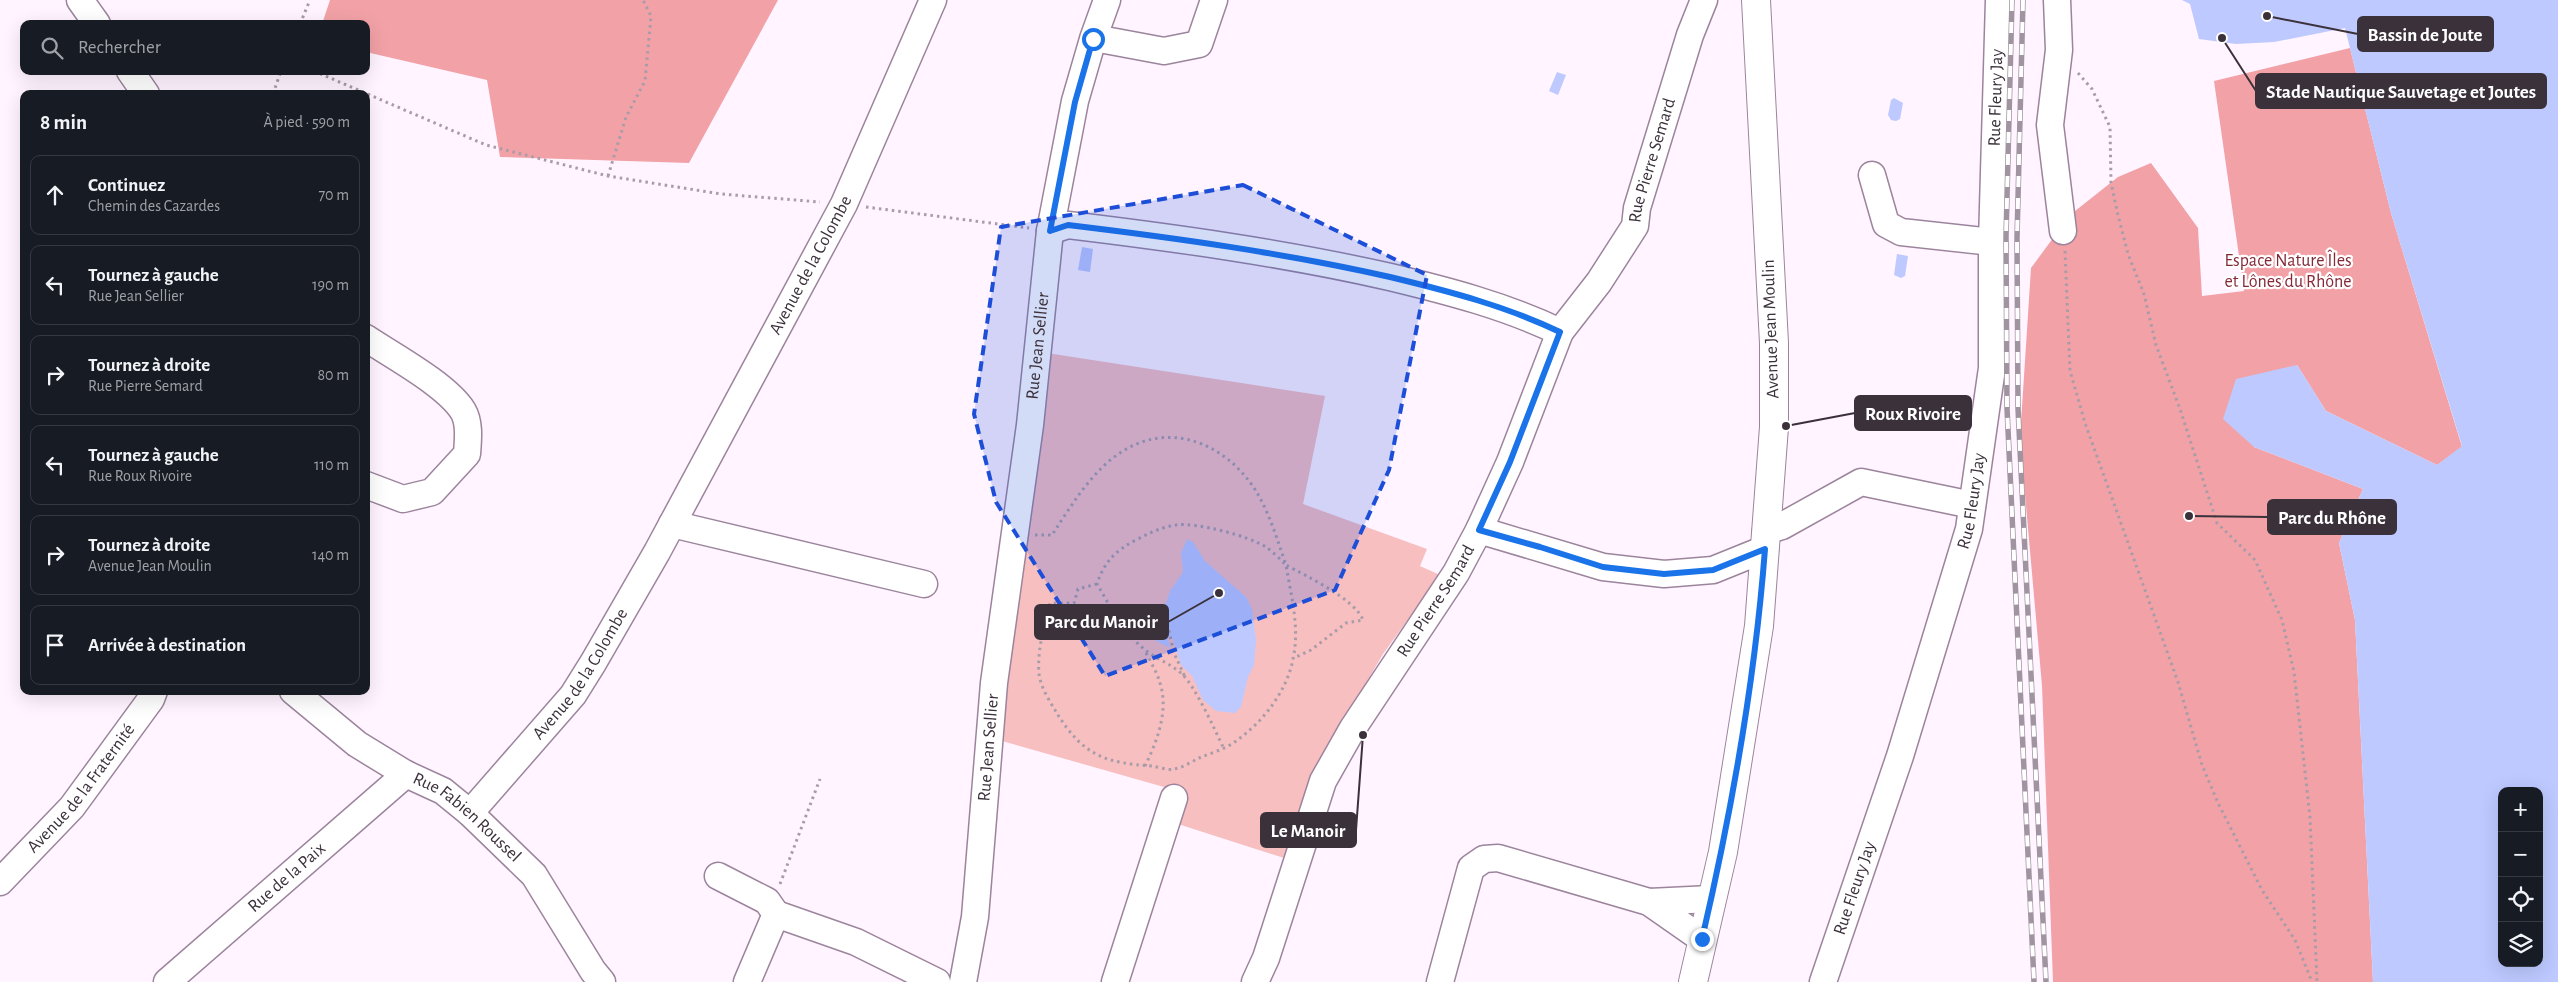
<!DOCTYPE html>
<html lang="fr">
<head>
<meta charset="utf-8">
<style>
	:root { --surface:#171b24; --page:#20242c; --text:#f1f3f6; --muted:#9ea1a6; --line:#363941 }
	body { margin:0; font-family:"Alegreya Sans",sans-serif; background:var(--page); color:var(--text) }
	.controls { position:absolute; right:15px; bottom:15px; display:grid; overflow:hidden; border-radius:10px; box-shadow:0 5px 20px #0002 }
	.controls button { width:45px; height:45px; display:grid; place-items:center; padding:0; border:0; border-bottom:1px solid var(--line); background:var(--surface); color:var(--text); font:25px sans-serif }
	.stop { position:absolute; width:15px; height:15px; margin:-11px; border:4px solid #1a73e8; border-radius:50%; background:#fff }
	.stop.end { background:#1a73e8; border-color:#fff; box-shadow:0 1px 5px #0008 }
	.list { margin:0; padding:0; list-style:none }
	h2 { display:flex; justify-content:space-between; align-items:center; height:65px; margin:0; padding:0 20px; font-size:21px }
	h2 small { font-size:16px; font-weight:400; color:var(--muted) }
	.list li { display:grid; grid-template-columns:32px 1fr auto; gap:15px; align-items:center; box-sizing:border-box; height:80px; margin:0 10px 10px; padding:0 10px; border:1px solid var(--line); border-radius:10px }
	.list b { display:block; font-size:19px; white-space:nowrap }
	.list p { margin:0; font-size:16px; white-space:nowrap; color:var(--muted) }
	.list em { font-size:16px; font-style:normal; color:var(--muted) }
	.icon { flex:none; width:28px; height:28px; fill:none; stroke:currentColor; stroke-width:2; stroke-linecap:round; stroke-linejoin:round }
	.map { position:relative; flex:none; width:2558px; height:982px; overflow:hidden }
	.search { position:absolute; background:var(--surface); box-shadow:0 5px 20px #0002; left:20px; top:20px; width:350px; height:55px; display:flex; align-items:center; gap:12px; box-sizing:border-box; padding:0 18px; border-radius:10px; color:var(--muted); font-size:19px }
	.panel { position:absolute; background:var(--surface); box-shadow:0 5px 20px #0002; left:20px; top:90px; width:350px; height:605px; border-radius:10px }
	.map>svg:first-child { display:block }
	.green { fill:#f8bfc1 }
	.forest { fill:#f2a2a7 }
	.water { fill:#bdc9ff; fill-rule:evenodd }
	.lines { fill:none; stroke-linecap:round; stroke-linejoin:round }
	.minor-casing { stroke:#9c849d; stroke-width:29 }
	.major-casing { stroke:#9c849d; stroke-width:30 }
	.path { stroke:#a79ca7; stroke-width:3; stroke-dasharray:2.5 4; stroke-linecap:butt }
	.minor { stroke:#fff; stroke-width:26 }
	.major { stroke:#fff; stroke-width:28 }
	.rail-casing { stroke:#9f949f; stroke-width:5.5 }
	.rail { stroke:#fff; stroke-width:4; stroke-dasharray:11; stroke-linecap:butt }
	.route { stroke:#1a73e8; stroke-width:6 }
	.marked { fill:#1d4ed8; fill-opacity:0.2; stroke:#1d4ed8; stroke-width:4; stroke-dasharray:10 6; stroke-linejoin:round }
	.labels { text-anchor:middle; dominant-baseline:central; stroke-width:4.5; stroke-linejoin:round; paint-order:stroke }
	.street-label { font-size:18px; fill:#3b313b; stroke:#fff }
	.park-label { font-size:18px; fill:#852937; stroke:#fff }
	.leader { fill:none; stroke:#3b313b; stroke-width:2 }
	.callout-dot { fill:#3b313b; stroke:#fff; stroke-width:2 }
	.callout { fill:#3b313b; stroke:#3b313b; stroke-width:2 }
	.callout-label { font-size:19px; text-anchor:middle; font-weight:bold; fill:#fff }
</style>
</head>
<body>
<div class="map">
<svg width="2558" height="982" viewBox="0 0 2558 982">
	<rect width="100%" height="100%" fill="#fff4ff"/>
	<path class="green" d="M1047,353l278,43 -22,108 124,45 -7,17 20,9 -57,79 -59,101 -37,104 -109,-35 7,-31 -190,-54z"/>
	<path class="forest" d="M330,0h448l-89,163 -189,-6 -13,-77 -121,-28v-28h-44z
		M2350,48l41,165 71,234 -25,18 -111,-54 -29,-46 -43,82 109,42 -24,54 16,77 18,362h-320l-11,-296 -22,-248 11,-170 39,-53 48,-38 33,-14 47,65 4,68 42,-5 -30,-210z"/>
	<path class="water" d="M2182,0h376v982h-185l-18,-362 -16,-77 24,-54 -109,-42 -31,-28 13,-40 61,-14 29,46 111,54 25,-19 -71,-233 -46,-185 -71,14 -38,2 -37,-5 -9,-35zM2502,791h37v172h-37z
		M1557,72l9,3 -8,20 -9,-4z
		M1894,98l9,5 -3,16 -4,2 -5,-1 -3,-5 3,-15z
		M1082,247l11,2 -3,23 -12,-2z
		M1897,254l11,2 -3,20 -4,2 -7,-3z
		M1187,539l6,3 12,19 41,36 6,12 4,32 -2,24 -6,12 -7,30 -6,6 -19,-2 -13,-11 -11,-24 -11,-11 -9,-28h-4l2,11 -14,-7 -9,-17 2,-5 17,-16 4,-12 13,-19 -2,-19z"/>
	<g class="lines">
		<g class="minor-casing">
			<g id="minor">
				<path d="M80,0l17,24"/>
				<path d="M2057,0l2,50 -9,75 13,106"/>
				<path d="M1105,40l59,11 35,-7 15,-44"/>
				<path d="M130,71l16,23"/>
				<path d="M1872,175l14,49 15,8 91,10"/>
				<path d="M1050,231l18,-6c108,13 216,28 322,52 58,14 116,29 170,55"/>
				<path d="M366,338c27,18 81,47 97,73 7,12 5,29 4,43l-35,38 -29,7 -37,-14"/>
				<path d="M672,524l252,60"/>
				<path d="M1479,530l124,37 61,7 49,-4 52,-21"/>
				<path d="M1766,531l16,-5 79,-44 111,23"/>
				<path id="s1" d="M293,691l64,53 49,30 37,17 27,22 64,62 59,96 9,11"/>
				<path id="s2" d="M470,813l103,-118 20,-32 64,-111 187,-348 89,-204"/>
				<path d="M718,876l49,25 9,13"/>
				<path id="s3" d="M0,882l72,-75 79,-108 3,-8"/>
				<path d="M1649,902l62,-3"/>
				<path id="s4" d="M167,982l239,-208"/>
				<path d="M747,982l29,-68 80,28 81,40"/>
				<path id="s5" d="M963,982l12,-65 19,-234 36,-258 20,-194 25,-130 18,-62 14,-39"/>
				<path d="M1115,982l59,-184"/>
				<path id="s6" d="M1255,982l11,-24 57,-177 30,-53 103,-155 23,-43 31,-68 50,-130 39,-50 36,-56 2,-18 53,-173 14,-35"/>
				<path d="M1440,982l31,-114 13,-9 14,-1 151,44 53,37"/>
				<path id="s7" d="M1823,982l77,-226 69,-227 23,-161v-126l7,-242"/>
			</g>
		</g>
		<g class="major-casing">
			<path id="major" d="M1693,982l30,-130 36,-226 15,-199v-84l-18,-343"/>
		</g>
		<path class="path" d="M300,24l10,-24
			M314,71l172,74 122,31 113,18 99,8
			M2078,73l14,16 18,38 1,56 7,32 10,39 16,40 12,51 24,64 37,114 38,37 27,60 12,52 16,145 7,165
			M273,94l8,-23
			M608,176l18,-59 19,-36 6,-65 -8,-16
			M866,207l163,21
			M2065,251l5,120 15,52 93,259 24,83 16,38 44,87 33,50 17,42
			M1035,535h17c19,-29 41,-66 71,-84 48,-30 102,-7 131,37 15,23 23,51 32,77 20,11 69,34 77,55l-17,3 -35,27 -17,8
			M1097,584l-19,5 -4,14h-24c-6,24 -13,47 -11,71 2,15 12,29 19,41 26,41 48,48 94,51 7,1 17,5 22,3 8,-1 17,-7 25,-11 12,-5 27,-9 37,-17 27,-19 51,-50 57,-82 7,-31 -2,-64 -7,-94 -6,-6 -13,-13 -20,-18 -17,-11 -70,-25 -90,-22 -14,2 -27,8 -40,15 -20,10 -32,22 -39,44 13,22 26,48 47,65 10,9 26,14 38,25 13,12 33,56 41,73
			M1163,605l11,48 11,24
			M1145,766c12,-24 24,-56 15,-83 -3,-11 -10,-22 -15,-32
			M780,884l40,-105"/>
		<use href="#minor" class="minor"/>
		<use href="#major" class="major"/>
		<g class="rail-casing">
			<path id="rail" d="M2012,0l-6,237 1,171 27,574
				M2023,0l-6,238 1,170 28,574"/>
		</g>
		<use href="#rail" class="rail"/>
	</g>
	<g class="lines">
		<path class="route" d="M1093,39l-18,63 -25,129 18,-6c108,13 216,28 322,52 58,14 116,29 170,55l-50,130 -31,68 61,17 63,20 61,7 49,-4 52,-21c-10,131 -33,261 -63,390"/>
	</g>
	<path class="marked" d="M1243,185l184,90 -38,195 -54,120 -230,86 -109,-174 -22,-88 27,-187z"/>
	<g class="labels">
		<g class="street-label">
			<text stroke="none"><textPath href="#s7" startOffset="909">Rue Fleury Jay</textPath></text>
			<text stroke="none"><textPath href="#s6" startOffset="920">Rue Pierre Semard</textPath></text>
			<text stroke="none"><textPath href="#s2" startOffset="648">Avenue de la Colombe</textPath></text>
			<text transform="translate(1771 329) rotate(-92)">Avenue Jean Moulin</text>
			<text stroke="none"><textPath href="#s5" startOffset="641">Rue Jean Sellier</textPath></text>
			<text stroke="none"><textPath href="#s7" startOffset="504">Rue Fleury Jay</textPath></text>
			<text stroke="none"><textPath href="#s6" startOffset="425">Rue Pierre Semard</textPath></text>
			<text stroke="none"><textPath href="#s2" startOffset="178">Avenue de la Colombe</textPath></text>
			<text stroke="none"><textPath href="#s5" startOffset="236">Rue Jean Sellier</textPath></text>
			<text stroke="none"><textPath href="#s3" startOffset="124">Avenue de la Fraternité</textPath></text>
			<text stroke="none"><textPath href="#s1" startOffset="216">Rue Fabien Roussel</textPath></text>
			<text stroke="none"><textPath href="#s4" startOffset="159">Rue de la Paix</textPath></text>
			<text stroke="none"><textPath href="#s7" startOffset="99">Rue Fleury Jay</textPath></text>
		</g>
		<g class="park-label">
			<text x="2288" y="261">Espace Nature Îles<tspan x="2288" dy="21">et Lônes du Rhône</tspan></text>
		</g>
	</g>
	<path class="leader" d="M2267 16L2358 34M2222 38L2256 91M1786 426L1855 413M2189 516L2268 517M1219 593L1168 622M1363 735L1356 830"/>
	<g class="callout-dot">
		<circle cx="2267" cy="16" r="5"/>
		<circle cx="2222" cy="38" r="5"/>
		<circle cx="1786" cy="426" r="5"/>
		<circle cx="2189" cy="516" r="5"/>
		<circle cx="1219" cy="593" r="5"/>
		<circle cx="1363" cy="735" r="5"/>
	</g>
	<g class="callout">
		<rect x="2358" y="17" width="135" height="34" rx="5"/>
		<rect x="2256" y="74" width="290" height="34" rx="5"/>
		<rect x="1855" y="396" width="116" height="34" rx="5"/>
		<rect x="2268" y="500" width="128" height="34" rx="5"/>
		<rect x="1035" y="605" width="133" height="34" rx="5"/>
		<rect x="1261" y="813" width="95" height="34" rx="5"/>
	</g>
	<g class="callout-label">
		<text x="2425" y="41">Bassin de Joute</text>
		<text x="2401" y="98">Stade Nautique Sauvetage et Joutes</text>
		<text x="1913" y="420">Roux Rivoire</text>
		<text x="2332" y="524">Parc du Rhône</text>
		<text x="1101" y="628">Parc du Manoir</text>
		<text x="1308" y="837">Le Manoir</text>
	</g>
</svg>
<div class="controls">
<button>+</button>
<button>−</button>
<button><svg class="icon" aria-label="locate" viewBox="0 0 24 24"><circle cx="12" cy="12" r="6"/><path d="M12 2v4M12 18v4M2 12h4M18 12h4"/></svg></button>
<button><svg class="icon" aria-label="layers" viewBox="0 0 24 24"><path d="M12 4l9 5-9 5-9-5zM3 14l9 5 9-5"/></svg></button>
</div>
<div class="stop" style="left:1093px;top:39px"></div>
<div class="stop end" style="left:1702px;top:939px"></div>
<div class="search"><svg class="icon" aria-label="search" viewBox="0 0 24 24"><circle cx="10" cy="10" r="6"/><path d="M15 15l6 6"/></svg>Rechercher</div>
<section class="panel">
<h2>8 min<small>À pied · 590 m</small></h2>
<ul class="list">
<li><svg class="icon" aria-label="ahead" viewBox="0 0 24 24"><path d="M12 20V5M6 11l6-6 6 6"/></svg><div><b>Continuez</b><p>Chemin des Cazardes</p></div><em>70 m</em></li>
<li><svg class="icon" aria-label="left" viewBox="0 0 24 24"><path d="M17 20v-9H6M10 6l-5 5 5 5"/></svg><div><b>Tournez à gauche</b><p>Rue Jean Sellier</p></div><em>190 m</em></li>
<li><svg class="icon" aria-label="right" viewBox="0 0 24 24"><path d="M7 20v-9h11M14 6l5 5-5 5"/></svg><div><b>Tournez à droite</b><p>Rue Pierre Semard</p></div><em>80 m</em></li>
<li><svg class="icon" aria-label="left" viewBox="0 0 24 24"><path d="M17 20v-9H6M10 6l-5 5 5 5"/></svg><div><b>Tournez à gauche</b><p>Rue Roux Rivoire</p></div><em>110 m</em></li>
<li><svg class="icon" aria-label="right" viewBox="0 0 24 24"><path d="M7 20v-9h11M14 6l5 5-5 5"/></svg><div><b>Tournez à droite</b><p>Avenue Jean Moulin</p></div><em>140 m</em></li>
<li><svg class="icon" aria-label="arrive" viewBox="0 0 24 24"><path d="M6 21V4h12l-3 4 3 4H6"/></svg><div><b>Arrivée à destination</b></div></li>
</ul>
</section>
</div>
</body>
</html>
